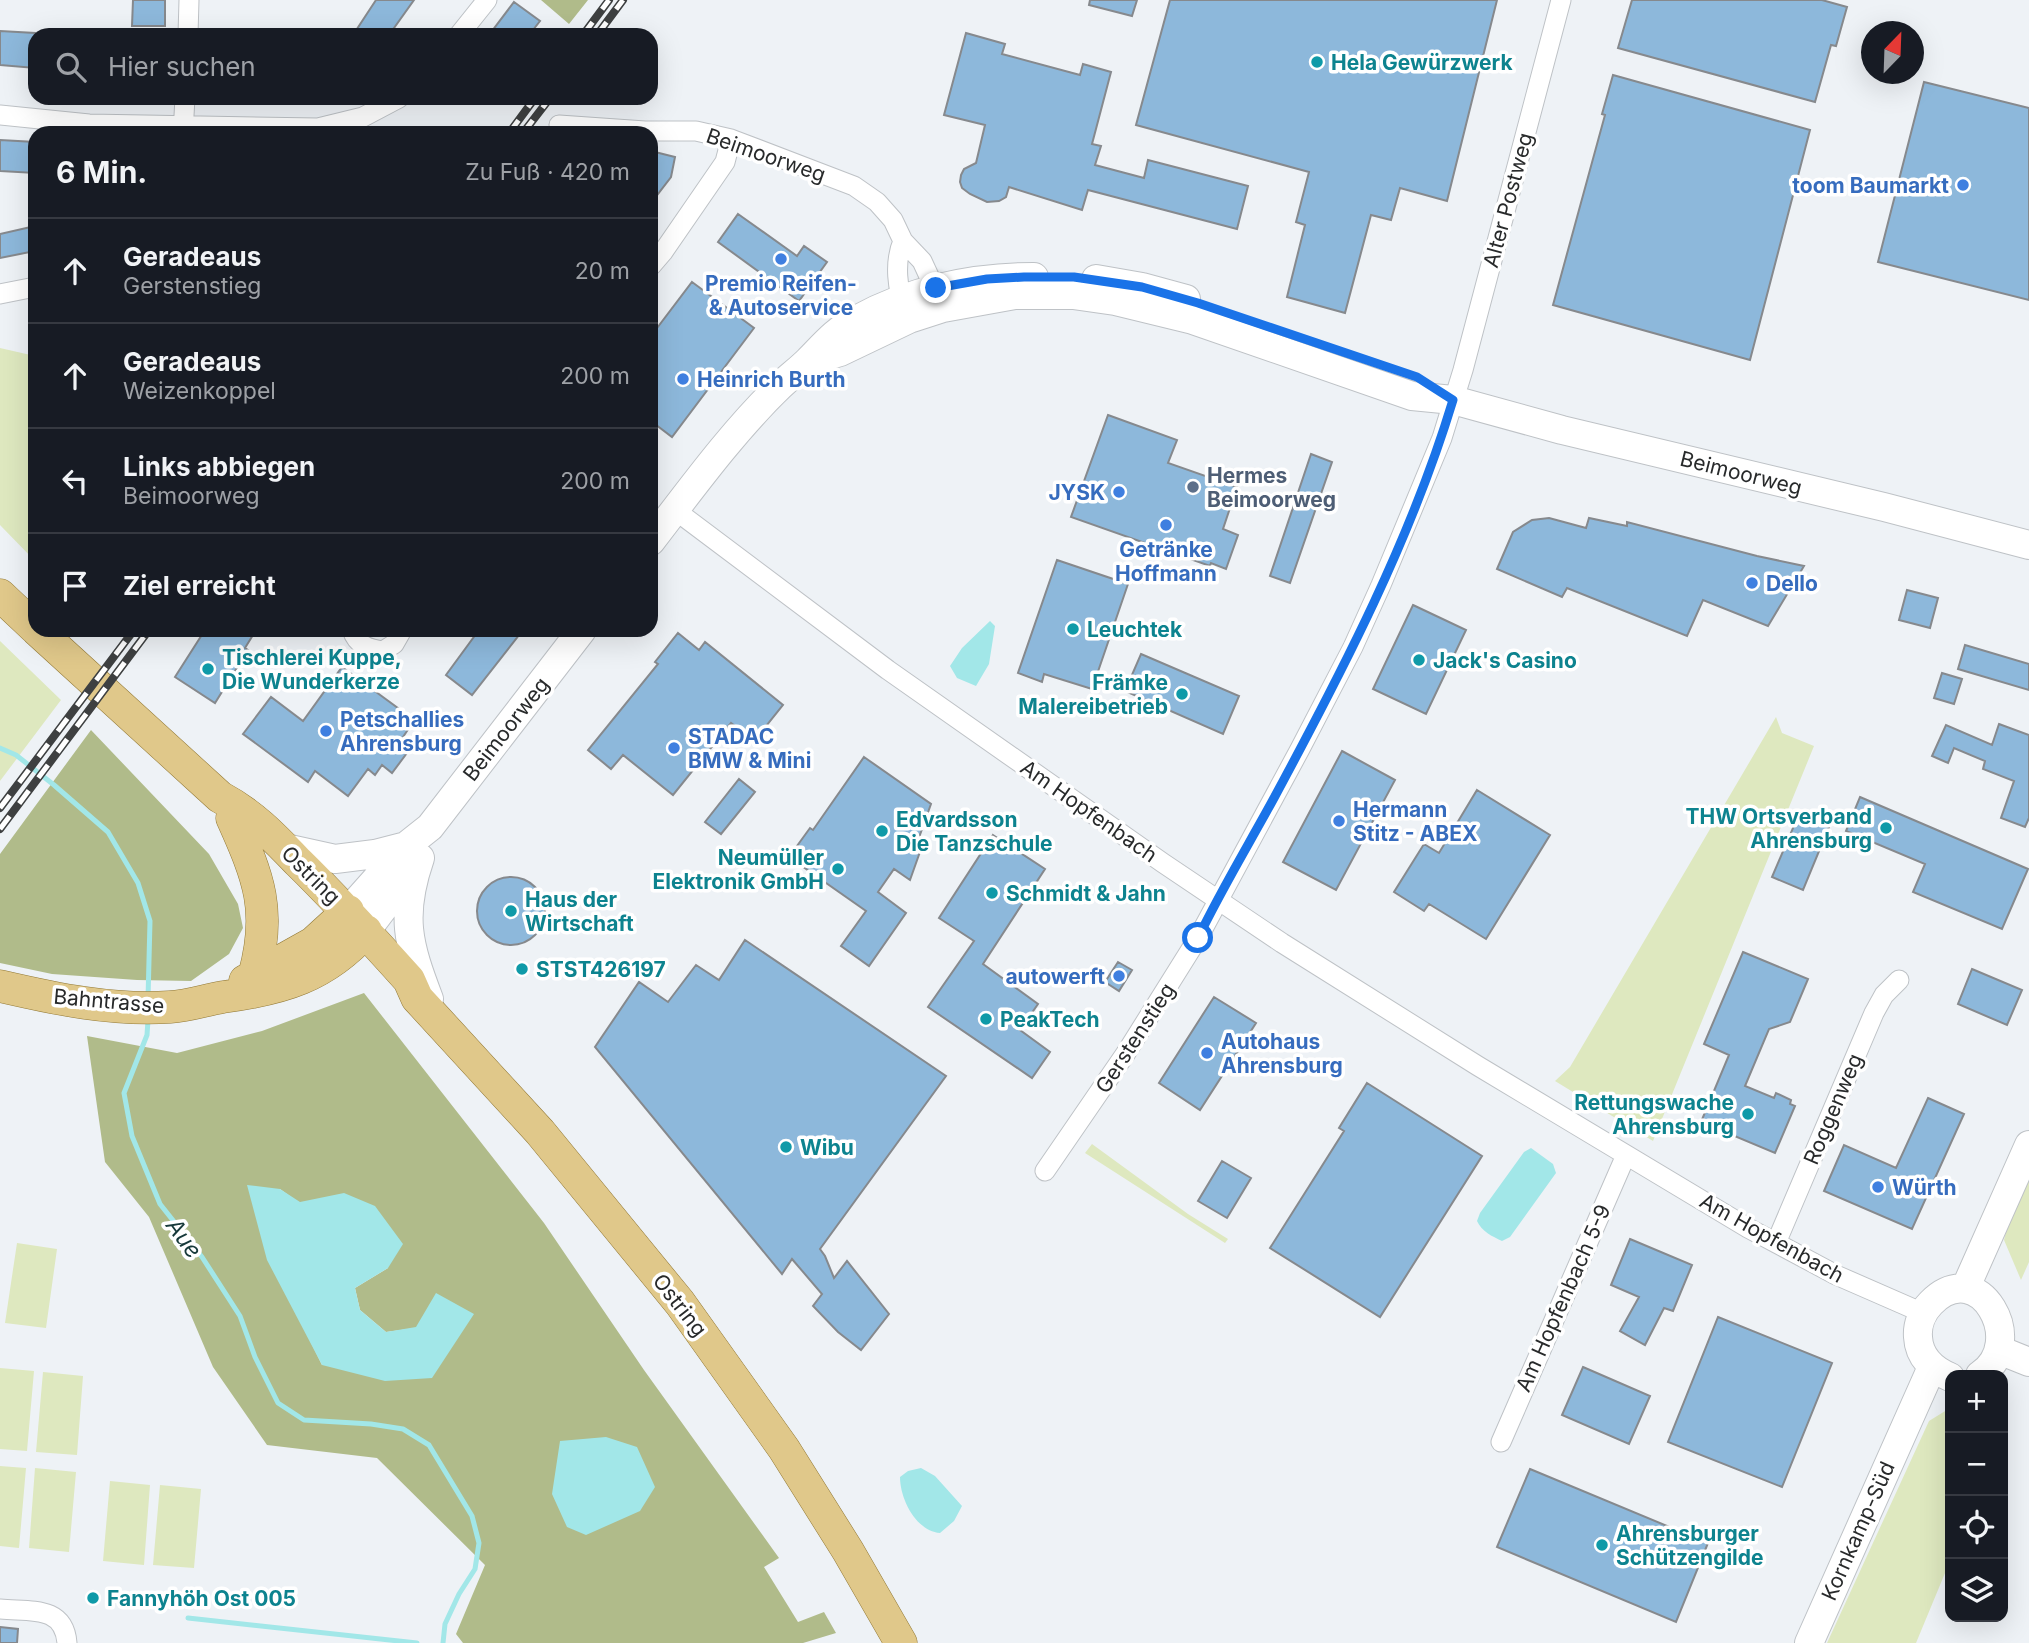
<!DOCTYPE html>
<html lang="de">
<head>
<meta charset="utf-8">
<style>
	:root { --surface:#171b24; --page:#20242c; --text:#f1f3f6; --muted:#9ea1a6; --line:#363941 }
	body { margin:0; font-family:Inter,sans-serif; background:var(--page); color:var(--text) }
	.controls { position:absolute; right:21px; bottom:21px; display:grid; overflow:hidden; border-radius:14px; box-shadow:0 7px 28px #0002 }
	.controls button { width:63px; height:63px; display:grid; place-items:center; padding:0; border:0; border-bottom:2px solid var(--line); background:var(--surface); color:var(--text); font:35px sans-serif }
	.compass { position:absolute; left:1861px; top:21px; width:63px; height:63px; border-radius:50%; background:var(--surface); box-shadow:0 7px 28px #0002; rotate:23deg }
	.stop { position:absolute; width:21px; height:21px; margin:-16px; border:5px solid #1a73e8; border-radius:50%; background:#fff }
	.stop.end { background:#1a73e8; border-color:#fff; box-shadow:0 2px 7px #0008 }
	.list { margin:0; padding:0; list-style:none }
	h2 { display:flex; justify-content:space-between; align-items:center; height:91px; margin:0; padding:0 28px; font-size:30px }
	h2 small { font-size:23px; font-weight:400; color:var(--muted) }
	.list li { display:grid; grid-template-columns:46px 1fr auto; gap:21px; align-items:center; box-sizing:border-box; height:105px; padding:0 28px; border-top:2px solid var(--line) }
	.list b { display:block; font-size:26px; white-space:nowrap }
	.list p { margin:0; font-size:23px; white-space:nowrap; color:var(--muted) }
	.list em { font-size:23px; font-style:normal; color:var(--muted) }
	.icon { flex:none; width:38px; height:38px; fill:none; stroke:currentColor; stroke-width:2; stroke-linecap:round; stroke-linejoin:round }
	.map { position:relative; flex:none; width:2029px; height:1643px; overflow:hidden }
	.search { position:absolute; background:var(--surface); box-shadow:0 7px 28px #0002; left:28px; top:28px; width:630px; height:77px; display:flex; align-items:center; gap:18px; box-sizing:border-box; padding:0 24px; border-radius:21px; color:var(--muted); font-size:26px }
	.panel { position:absolute; background:var(--surface); box-shadow:0 7px 28px #0002; left:28px; top:126px; width:630px; height:511px; border-radius:21px }
	.map>svg:first-child { display:block }
	.green { fill:#dee8bf }
	.forest { fill:#b0bb8a; fill-rule:evenodd }
	.water { fill:#a2e7e8 }
	.lines { fill:none; stroke-linecap:round; stroke-linejoin:round }
	.stream { stroke:#a2e7e8; stroke-width:5 }
	.building { fill:#8db8db; stroke:#86898d; stroke-width:2 }
	.street-casing { stroke:#bec2c6; stroke-width:21 }
	.secondary-casing { stroke:#bec2c6; stroke-width:30 }
	.primary-casing { stroke:#927936; stroke-width:33 }
	.street { stroke:#fff; stroke-width:19 }
	.secondary { stroke:#fff; stroke-width:28 }
	.primary { stroke:#e0c88a; stroke-width:32 }
	.rail-casing { stroke:#3e4041; stroke-width:8 }
	.rail { stroke:#fff; stroke-width:5; stroke-dasharray:16; stroke-linecap:butt }
	.route { stroke:#1a73e8; stroke-width:9 }
	.culture-dot { fill:#0f9aa8; stroke:#fff; stroke-width:2.5 }
	.shop-dot { fill:#3f7fe0; stroke:#fff; stroke-width:2.5 }
	.service-dot { fill:#5c6f8a; stroke:#fff; stroke-width:2.5 }
	.labels { text-anchor:middle; dominant-baseline:central; stroke-width:7; stroke-linejoin:round; paint-order:stroke }
	.culture-label { font-size:21px; font-weight:bold; fill:#0d838f; stroke:#fff; text-anchor:start }
	.street-label { font-size:21px; fill:#282a2b; stroke:#fff }
	.shop-label { font-size:21px; font-weight:bold; fill:#366cbe; stroke:#fff; text-anchor:start }
	.service-label { font-size:21px; font-weight:bold; fill:#4e5e75; stroke:#fff; text-anchor:start }
	.water-label { font-size:23px; font-style:italic; fill:#17393a; stroke:#fff }
</style>
</head>
<body>
<div class="map">
<svg width="2029" height="1643" viewBox="0 0 2029 1643">
	<rect width="100%" height="100%" fill="#eef2f6"/>
	<path class="green" d="M0,348l35,8v205l-35,-36z
		M0,641l61,59 -61,81z
		M1776,717l6,16 32,13 -161,395 -98,-60 15,-14z
		M1092,1144l96,70 40,25 -3,4 -140,-90z
		M2029,1163v99l-8,18 -17,-40 6,-25z
		M17,1243l40,6 -11,79 -41,-5z
		M0,1368l34,3 -7,80 -27,-2z
		M43,1372l40,4 -6,79 -41,-3z
		M1950,1408v153l-34,82h-89l102,-222z
		M0,1466l26,2 -7,80 -19,-2z
		M35,1468l41,4 -7,80 -40,-4z
		M110,1481l40,4 -6,80 -41,-4z
		M160,1485l41,4 -7,79 -41,-3z"/>
	<path class="forest" d="M541,0h47l-19,24z
		M91,730l118,124 29,50 5,24 -14,26 -38,27 -54,-1 -85,-6 -52,-11v-109z
		M364,993l180,230 100,147 135,188 -15,9 34,55 26,-10 12,21 -33,10h-340l-7,-9 29,-69 -108,-107 -110,-13 -54,-78 -64,-150 -44,-55 -18,-126 90,17 85,-22zM280,1189l108,79 -33,20 5,22 26,22 30,-4 57,-14 -17,26 -134,25 -26,-53z"/>
	<path class="water" d="M990,621l5,5 -6,38 -13,22 -19,-8 -7,-12 12,-18z
		M1531,1148l22,16 3,9 -46,64 -8,4c-10,-5 -20,-9 -25,-20l3,-8 44,-61z
		M247,1185l33,4 20,13 44,-9 31,13 28,38 -15,24 -33,20 5,22 26,22 30,-5 20,-34 38,21 -42,64 -47,3 -63,-16 -55,-105z
		M606,1437l31,10 18,40 -15,24 -54,24 -19,-8 -15,-33 8,-53z
		M921,1468l14,8 27,30 -8,15 -14,12c-24,-2 -40,-34 -40,-56l8,-6z"/>
	<g class="lines">
		<path class="stream" d="M0,748l16,7 38,30 54,47 30,51 12,38 -2,78
			M148,1020l-1,15 -23,58 8,43 28,68 42,53 38,59 15,41 23,46 26,17 67,4 32,5 26,16 43,71 7,27 -4,26 -16,25 -14,30 -2,19
			M188,1618l229,25"/>
	</g>
	<path class="building" d="M133,0h32v26h-33z
		M376,0h38l-25,35h-36z
		M1090,0h47l-5,16 -43,-11z
		M1170,0h327l-50,201 -47,-13 -9,32 -20,-5 -26,98 -58,-16 18,-72 -9,-3 13,-50 -173,-47z
		M1632,0h190l25,7 -11,39 -5,-1 -16,57 -197,-54z
		M514,2l26,19 -11,14h-40z
		M0,31l35,2v35l-35,-3z
		M966,33l39,11 -3,10 78,21 3,-11 28,8 -19,72 9,2 -6,19 49,13 4,-18 100,26 -11,43 -149,-39 -6,20 -73,-23 -3,10 -7,4 -12,1 -17,-8 -8,-6 -2,-6 1,-7 3,-6 12,-6 9,-38 -41,-10z
		M1613,75l197,55 -60,230 -197,-55 52,-190 -3,-1z
		M1924,82l105,26v192l-151,-38z
		M0,140l35,2v31l-35,-2z
		M651,151l24,6 -4,20 -20,26z
		M738,214l59,42 7,-10 23,16 -28,39 -81,-59z
		M35,226v25l-35,7v-24z
		M692,282l62,46 -82,109 -21,-16v-85z
		M1108,415l69,25 -9,23 69,24 -14,42 15,6 -12,34 -15,-6 -1,3 -139,-49z
		M1311,454l21,8 -42,121 -20,-7z
		M1549,518l37,10 3,-10 38,8v-4l130,34 47,10 -36,60 -65,-26 -16,36 -120,-48 -5,9 -65,-28 16,-37 19,-12z
		M1057,560l71,24 -36,105 -48,-15 -2,8 -24,-9z
		M1907,590l31,8 -8,30 -31,-8z
		M1413,605l53,25 -40,84 -53,-25z
		M205,630h51l-11,18 3,2 -33,53 -40,-26z
		M479,630h44l-51,65 -26,-20z
		M678,633l21,17 6,-8 78,63 -29,36 -23,-18 -58,72 -50,-40 -12,14 -23,-19 70,-86 -3,-2z
		M1965,645l64,19v26l-71,-21z
		M1141,654l98,42 -16,38 -98,-43z
		M342,667l64,47 -6,8 9,6 -6,9 10,8 -21,28 -10,-8 -7,10 -7,-6 -20,27 -33,-25 -7,11 -65,-48 28,-37 32,24z
		M1942,673l20,6 -8,25 -20,-6z
		M1999,724l30,11v83l-4,9 -24,-9 13,-37 -31,-12 2,-8 -31,-13 -6,15 -16,-7 14,-31 46,20z
		M1342,751l53,29 -59,110 -53,-28z
		M864,757l67,47 -15,42 5,3 -11,31 -16,-11 -16,23 28,21 -37,53 -28,-20 25,-35 -77,-54 21,-29 3,2z
		M739,779l16,13 -34,42 -16,-12z
		M1477,790l73,45 -64,104 -57,-35 -5,7 -30,-19 30,-48 15,9z
		M1860,797l168,72 -26,60 -89,-37 12,-28 -79,-33z
		M1799,814l30,13 -26,63 -31,-13z
		M993,835l52,34 -62,95 55,40 -18,26 30,22 -18,26 -104,-71 46,-66 -35,-23z
		M477 911a34 34 0 1 1 68 0a34 34 0 1 1-68 0Z
		M745,940l201,136 -126,173 5,7 9,22 13,-17 42,53 -28,36 -23,-18 -25,-26 9,-12 -30,-35 -10,15 -187,-227 44,-65 29,20 28,-37 23,15z
		M1743,952l65,27 -18,43 -21,7 -24,57 29,12 2,-5 15,7 -1,4 5,2 -20,47 -74,-31 28,-67 -25,-11z
		M1118,962l14,8 -13,21 -14,-9z
		M1972,969l50,21 -15,35 -49,-21z
		M1214,997l42,26 -56,87 -41,-27z
		M1367,1083l115,73 -102,161 -110,-69 74,-117 -5,-3z
		M1928,1098l36,16 -52,115 -88,-38 20,-46 52,23z
		M1222,1161l29,17 -24,40 -29,-17z
		M1630,1239l62,26 -19,46 -9,-3 -19,37 -25,-14 19,-34 -28,-12z
		M1718,1317l114,46 -50,124 -114,-45z
		M1583,1367l67,29 -21,48 -67,-29z
		M1530,1469l178,74 -32,79 -179,-75z
		M0,1627l18,2 -1,14h-17z"/>
	<g class="lines">
		<g class="street-casing">
			<path id="street" d="M188,35l1,-35
				M459,35l28,-35
				M0,115l89,9 229,4 45,-11 36,-19
				M559,125l86,6h51l35,8 123,47 23,16 16,18 10,21 19,20 18,39
				M183,133l2,-35
				M903,241c-9,21 -6,49 3,70
				M651,266l12,-14 62,-90 6,-23
				M0,294l35,-7
				M675,510l213,160 275,193 119,80 196,123 270,162 88,47 87,38
				M352,630c5,15 16,19 31,21l11,-7 8,-14
				M1045,1171l81,-118 72,-115 102,-189 53,-102 28,-62 61,-147 21,-68 98,-370
				M1776,1243l98,-230 10,-18 15,-15
				M1501,1442l125,-287
				M0,1609c30,3 64,-4 67,34"/>
		</g>
		<g class="secondary-casing">
			<path id="secondary" d="M1096,279l46,8 44,12
				M807,362l33,-10 69,-33 34,-11 72,-13h58l42,6 78,19 219,76 41,4 109,30 322,77 145,38
				M651,541c40,-52 82,-110 129,-155 9,-9 19,-16 28,-25 15,-15 28,-31 48,-41 54,-30 117,-43 178,-43
				M285,848l50,11 40,-5 31,-8
				M420,858c-20,58 -12,86 9,141
				M348,911l58,-65 24,-19 152,-197
				M366,931l46,-61
				M1965,1289l64,-144
				M2004,1352l25,10
				M1950,1377c-17,-7 -31,-20 -32,-40 -1,-12 4,-25 13,-34 48,-49 98,40 49,72
				M1809,1643l123,-276"/>
		</g>
		<g class="primary-casing">
			<path id="primary" d="M0,595l35,33
				M37,630l183,167c32,17 53,39 78,65 39,38 75,78 111,118l8,18 123,134 140,171 104,146 64,102 53,92
				M232,818c27,60 40,93 22,158
				M245,981l68,-38 35,-32
				M0,986c56,13 113,25 170,21 19,-1 35,-7 53,-10 59,-8 102,-20 143,-66"/>
		</g>
		<use href="#street" class="street"/>
		<use href="#secondary" class="secondary"/>
		<use href="#primary" class="primary"/>
		<g class="rail-casing">
			<path id="rail" d="M583,35l26,-35
				M597,35l26,-35
				M509,133l26,-35
				M523,133l27,-35
				M0,808l134,-178
				M0,829l149,-199"/>
		</g>
		<use href="#rail" class="rail"/>
	</g>
	<g class="lines">
		<path class="route" d="M936,288l51,-9 37,-2h50l68,10 56,16 219,74 36,23c-42,139 -110,270 -179,398 -25,46 -53,92 -76,140"/>
	</g>
	<g class="culture-dot">
		<circle cx="1317" cy="62" r="7"/>
		<circle cx="1073" cy="629" r="7"/>
		<circle cx="1419" cy="660" r="7"/>
		<circle cx="208" cy="669" r="7"/>
		<circle cx="1182" cy="694" r="7"/>
		<circle cx="1886" cy="828" r="7"/>
		<circle cx="882" cy="831" r="7"/>
		<circle cx="838" cy="869" r="7"/>
		<circle cx="992" cy="893" r="7"/>
		<circle cx="511" cy="911" r="7"/>
		<circle cx="522" cy="969" r="7"/>
		<circle cx="986" cy="1019" r="7"/>
		<circle cx="1748" cy="1114" r="7"/>
		<circle cx="786" cy="1147" r="7"/>
		<circle cx="1602" cy="1545" r="7"/>
		<circle cx="93" cy="1598" r="7"/>
	</g>
	<g class="shop-dot">
		<circle cx="1963" cy="185" r="7"/>
		<circle cx="781" cy="259" r="7"/>
		<circle cx="683" cy="379" r="7"/>
		<circle cx="1119" cy="492" r="7"/>
		<circle cx="1166" cy="525" r="7"/>
		<circle cx="1752" cy="583" r="7"/>
		<circle cx="326" cy="731" r="7"/>
		<circle cx="674" cy="748" r="7"/>
		<circle cx="1339" cy="821" r="7"/>
		<circle cx="1119" cy="976" r="7"/>
		<circle cx="1207" cy="1053" r="7"/>
		<circle cx="1878" cy="1187" r="7"/>
	</g>
	<circle class="service-dot" cx="1193" cy="487" r="7"/>
	<g class="labels">
		<g class="culture-label">
			<text x="1331" y="62">Hela Gewürzwerk</text>
			<text x="1087" y="629">Leuchtek</text>
			<text x="222" y="657">Tischlerei Kuppe,<tspan x="222" dy="24">Die Wunderkerze</tspan></text>
			<text x="1433" y="660">Jack's Casino</text>
			<text x="1168" y="682" text-anchor="end">Främke<tspan x="1168" dy="24">Malereibetrieb</tspan></text>
			<text x="1872" y="816" text-anchor="end">THW Ortsverband<tspan x="1872" dy="24">Ahrensburg</tspan></text>
			<text x="896" y="819">Edvardsson<tspan x="896" dy="24">Die Tanzschule</tspan></text>
			<text x="824" y="857" text-anchor="end">Neumüller<tspan x="824" dy="24">Elektronik GmbH</tspan></text>
			<text x="1006" y="893">Schmidt &amp; Jahn</text>
			<text x="525" y="899">Haus der<tspan x="525" dy="24">Wirtschaft</tspan></text>
			<text x="536" y="969">STST426197</text>
			<text x="1000" y="1019">PeakTech</text>
			<text x="1734" y="1102" text-anchor="end">Rettungswache<tspan x="1734" dy="24">Ahrensburg</tspan></text>
			<text x="800" y="1147">Wibu</text>
			<text x="1616" y="1533">Ahrensburger<tspan x="1616" dy="24">Schützengilde</tspan></text>
			<text x="107" y="1598">Fannyhöh Ost 005</text>
		</g>
		<g class="street-label">
			<text transform="translate(766 155) rotate(19)">Beimoorweg</text>
			<text transform="translate(1508 200) rotate(-75)">Alter Postweg</text>
			<text transform="translate(1741 473) rotate(14)">Beimoorweg</text>
			<text transform="translate(506 729) rotate(-52)">Beimoorweg</text>
			<text transform="translate(1089 811) rotate(35)">Am Hopfenbach</text>
			<text transform="translate(311 875) rotate(45)">Ostring</text>
			<text transform="translate(109 1001) rotate(5)">Bahntrasse</text>
			<text transform="translate(1135 1038) rotate(-57)">Gerstenstieg</text>
			<text transform="translate(1833 1109) rotate(-67)">Roggenweg</text>
			<text transform="translate(1772 1238) rotate(29)">Am Hopfenbach</text>
			<text transform="translate(1563 1298) rotate(-66)">Am Hopfenbach 5-9</text>
			<text transform="translate(680 1305) rotate(52)">Ostring</text>
			<text transform="translate(1858 1531) rotate(-66)">Kornkamp-Süd</text>
		</g>
		<g class="shop-label">
			<text x="1949" y="185" text-anchor="end">toom Baumarkt</text>
			<text x="781" y="283" text-anchor="middle">Premio Reifen-<tspan x="781" dy="24">&amp; Autoservice</tspan></text>
			<text x="697" y="379">Heinrich Burth</text>
			<text x="1105" y="492" text-anchor="end">JYSK</text>
			<text x="1166" y="549" text-anchor="middle">Getränke<tspan x="1166" dy="24">Hoffmann</tspan></text>
			<text x="1766" y="583">Dello</text>
			<text x="340" y="719">Petschallies<tspan x="340" dy="24">Ahrensburg</tspan></text>
			<text x="688" y="736">STADAC<tspan x="688" dy="24">BMW &amp; Mini</tspan></text>
			<text x="1353" y="809">Hermann<tspan x="1353" dy="24">Stitz - ABEX</tspan></text>
			<text x="1105" y="976" text-anchor="end">autowerft</text>
			<text x="1221" y="1041">Autohaus<tspan x="1221" dy="24">Ahrensburg</tspan></text>
			<text x="1892" y="1187">Würth</text>
		</g>
		<g class="service-label">
			<text x="1207" y="475">Hermes<tspan x="1207" dy="24">Beimoorweg</tspan></text>
		</g>
		<g class="water-label">
			<text transform="translate(184 1238) rotate(54)">Aue</text>
		</g>
	</g>
</svg>
<div class="controls">
<button>+</button>
<button>−</button>
<button><svg class="icon" aria-label="locate" viewBox="0 0 24 24"><circle cx="12" cy="12" r="6"/><path d="M12 2v4M12 18v4M2 12h4M18 12h4"/></svg></button>
<button><svg class="icon" aria-label="layers" viewBox="0 0 24 24"><path d="M12 4l9 5-9 5-9-5zM3 14l9 5 9-5"/></svg></button>
</div>
<svg class="compass" viewBox="-18 -18 36 36"><path d="M0-13l5 13h-10z" fill="#e53935"/><path d="M0 13l5-13h-10z" fill="#9ea1a6"/></svg>
<div class="stop" style="left:1198px;top:938px"></div>
<div class="stop end" style="left:936px;top:288px"></div>
<div class="search"><svg class="icon" aria-label="search" viewBox="0 0 24 24"><circle cx="10" cy="10" r="6"/><path d="M15 15l6 6"/></svg>Hier suchen</div>
<section class="panel">
<h2>6 Min.<small>Zu Fuß · 420 m</small></h2>
<ul class="list">
<li><svg class="icon" aria-label="ahead" viewBox="0 0 24 24"><path d="M12 20V5M6 11l6-6 6 6"/></svg><div><b>Geradeaus</b><p>Gerstenstieg</p></div><em>20 m</em></li>
<li><svg class="icon" aria-label="ahead" viewBox="0 0 24 24"><path d="M12 20V5M6 11l6-6 6 6"/></svg><div><b>Geradeaus</b><p>Weizenkoppel</p></div><em>200 m</em></li>
<li><svg class="icon" aria-label="left" viewBox="0 0 24 24"><path d="M17 20v-9H6M10 6l-5 5 5 5"/></svg><div><b>Links abbiegen</b><p>Beimoorweg</p></div><em>200 m</em></li>
<li><svg class="icon" aria-label="arrive" viewBox="0 0 24 24"><path d="M6 21V4h12l-3 4 3 4H6"/></svg><div><b>Ziel erreicht</b></div></li>
</ul>
</section>
</div>
</body>
</html>
